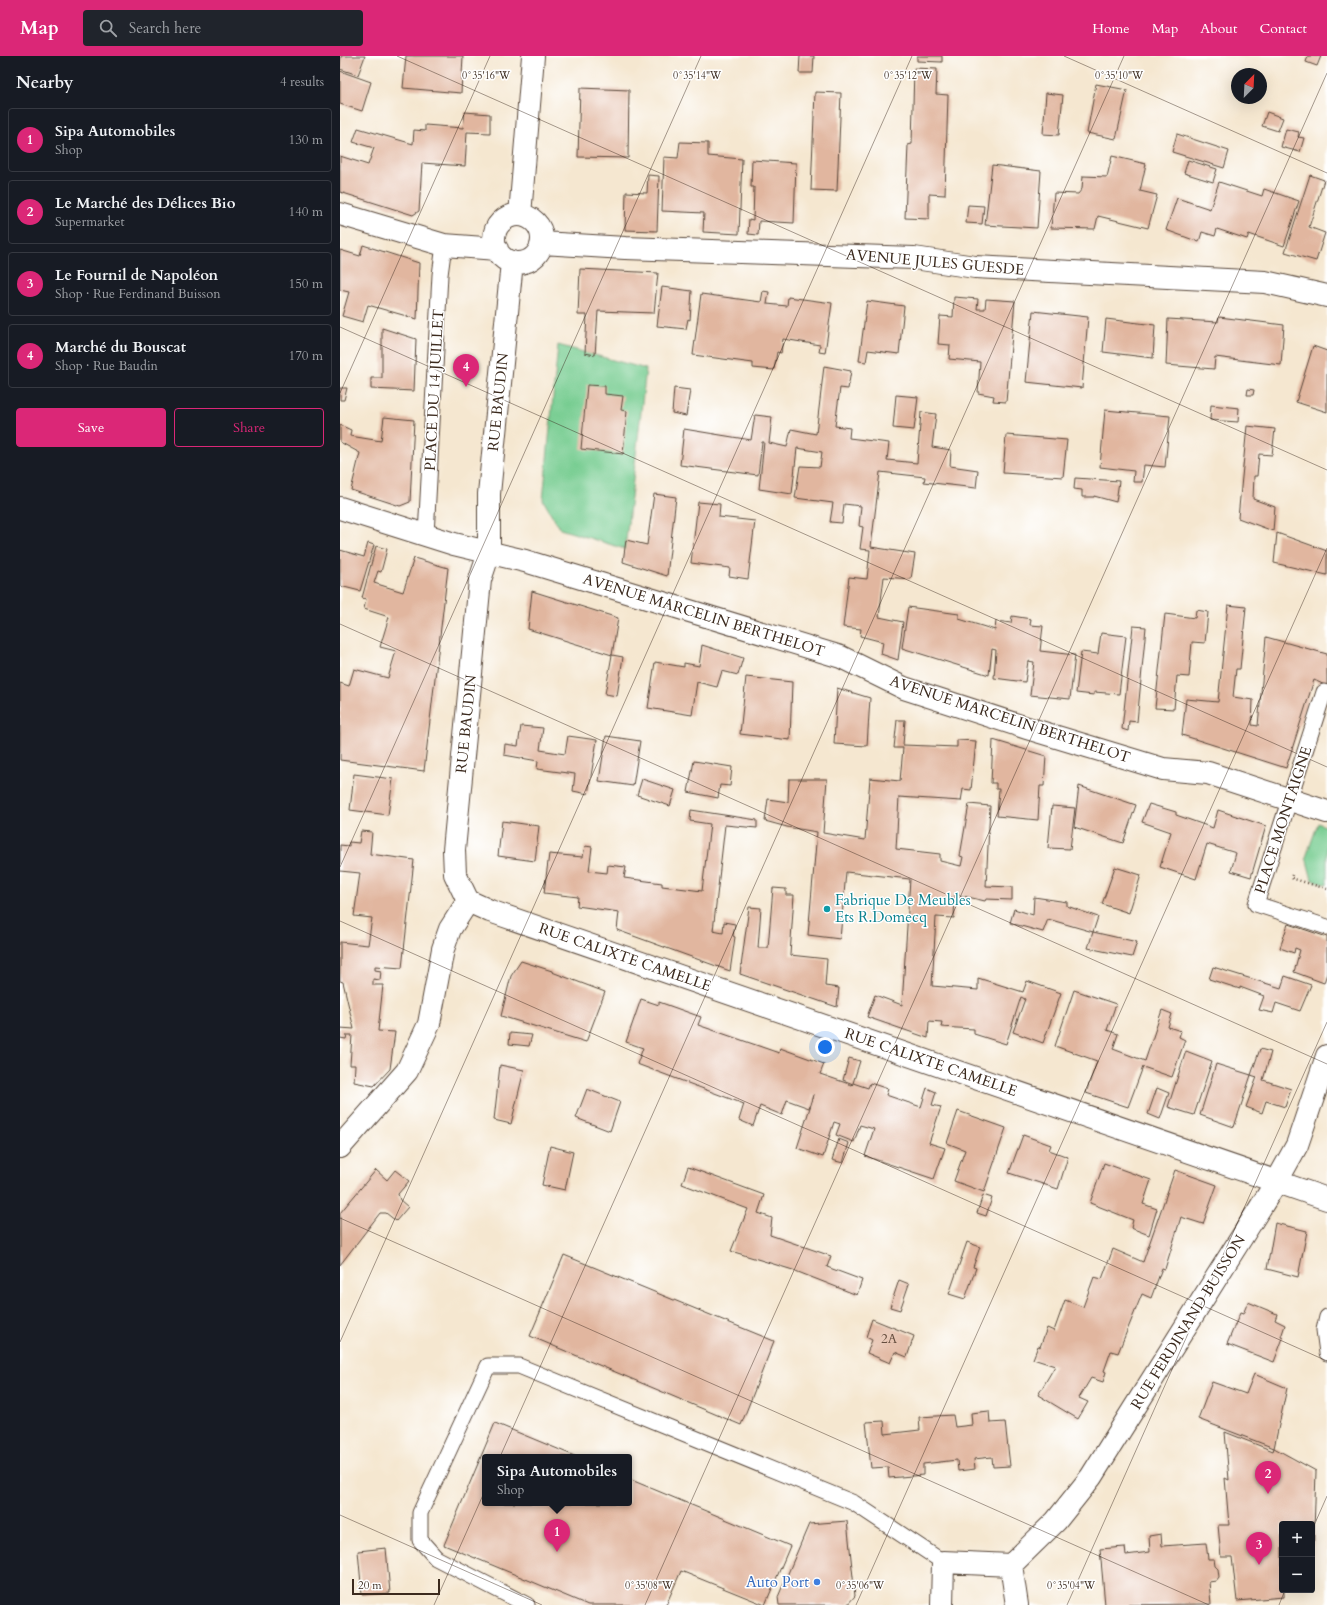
<!DOCTYPE html>
<html lang="en">
<head>
<meta charset="utf-8">
<style>
	:root { --surface:#171b24; --page:#20242c; --text:#f1f3f6; --muted:#9ea1a6; --line:#363941; --accent:#db2777 }
	body { margin:0; font-family:Cardo,serif; background:var(--page); color:var(--text) }
	.controls { position:absolute; right:12px; bottom:12px; display:grid; overflow:hidden; border-radius:4px; box-shadow:0 4px 16px #0002 }
	.controls button { width:36px; height:36px; display:grid; place-items:center; padding:0; border:0; border-bottom:1px solid var(--line); background:var(--surface); color:var(--text); font:20px sans-serif }
	.compass { position:absolute; left:891px; top:12px; width:36px; height:36px; border-radius:50%; background:var(--surface); box-shadow:0 4px 16px #0002; rotate:24deg }
	.scale { position:absolute; left:12px; bottom:10px; width:88px; box-sizing:border-box; padding-left:4px; border:2px solid #3b2a1e; border-top:0; font-size:11px; line-height:14px; white-space:nowrap; color:#3b2a1e; -webkit-text-stroke:3px #fff; paint-order:stroke }
	.you { position:absolute; left:485px; top:991px; width:14px; height:14px; margin:-10px; border:3px solid #fff; border-radius:50%; background:#1a73e8; box-shadow:0 0 0 6px #1a73e833 }
	.badge { display:grid; place-items:center; width:26px; height:26px; border-radius:50%; background:var(--accent); color:#fff; font-size:13px; font-weight:700 }
	.pin { position:absolute; translate:-50% -33px; filter:drop-shadow(0 1px 2px #0008) }
	.pin::after { content:''; position:absolute; top:21px; width:14px; height:12px; background:inherit; clip-path:polygon(0 0,100% 0,50% 100%) }
	.popup { position:absolute; left:142px; top:1398px; width:150px; height:52px; box-sizing:border-box; display:grid; place-content:center; border-radius:4px; background:var(--surface); filter:drop-shadow(0 1px 3px #0005); font-size:13px; white-space:nowrap; color:var(--muted) }
	.popup b { font-size:15px; color:var(--text) }
	.popup::after { content:''; position:absolute; left:50%; top:100%; margin-left:-8px; border:8px solid transparent; border-top-color:var(--surface) }
	.list { margin:0; padding:0; list-style:none }
	h2 { display:flex; justify-content:space-between; align-items:center; height:52px; margin:0; padding:0 16px; font-size:17px }
	h2 small { font-size:13px; font-weight:400; color:var(--muted) }
	.list li { display:grid; grid-template-columns:26px 1fr auto; gap:12px; align-items:center; box-sizing:border-box; height:64px; margin:0 8px 8px; padding:0 8px; border:1px solid var(--line); border-radius:4px }
	.list b { display:block; font-size:15px; white-space:nowrap }
	.list p { margin:0; font-size:13px; white-space:nowrap; color:var(--muted) }
	.list em { font-size:13px; font-style:normal; color:var(--muted) }
	.actions { display:flex; gap:8px; padding:12px 16px }
	.actions a { flex:1; padding:9px 0; border:1px solid var(--accent); border-radius:4px; text-align:center; font-size:14px; color:var(--accent) }
	.actions .main { background:var(--accent); color:#fff }
	.icon { flex:none; width:22px; height:22px; fill:none; stroke:currentColor; stroke-width:2; stroke-linecap:round; stroke-linejoin:round }
	.map { position:relative; flex:none; width:987px; height:1549px; overflow:hidden }
	header { display:flex; align-items:center; gap:24px; box-sizing:border-box; height:56px; padding:0 20px; background:var(--accent); color:#fff }
	header strong { font-size:19px }
	nav { display:flex; gap:22px; margin-inline-start:auto; font-size:14px }
	.search { width:280px; height:36px; background:var(--page); display:flex; align-items:center; gap:10px; box-sizing:border-box; padding:0 14px; border-radius:4px; color:var(--muted); font-size:15px }
	main { display:flex }
	aside { flex:1; background:var(--surface) }
	.map>svg:first-child { display:block }
	.green { fill:#76cc90; stroke:#587b57 }
	.building { fill:#e1b69f }
	.lines { fill:none; stroke-linecap:round; stroke-linejoin:round }
	.service-casing { stroke:#574639; stroke-width:17 }
	.minor-casing { stroke:#574639; stroke-width:24 }
	.path { stroke:#574639; stroke-width:2.5; stroke-dasharray:1 3; stroke-linecap:butt }
	.service { stroke:#fff; stroke-width:15 }
	.minor { stroke:#fff; stroke-width:22 }
	.ticks { fill:none; stroke:#3b2a1e; stroke-width:1; stroke-opacity:0.45 }
	.culture-dot { fill:#0f9aa8; stroke:#fff; stroke-width:1.5 }
	.shop-dot { fill:#3f7fe0; stroke:#fff; stroke-width:1.5 }
	.labels { text-anchor:middle; dominant-baseline:central; stroke-width:3; stroke-linejoin:round; paint-order:stroke }
	.number-label { font-size:13px; fill:#644d3e }
	.street-label { font-size:15px; fill:#3b2a1e; stroke:#fff }
	.culture-label { font-size:15px; fill:#0d838f; stroke:#fff; text-anchor:start }
	.shop-label { font-size:15px; fill:#366cbe; stroke:#fff; text-anchor:end }
	.ticks-label { font-size:10px; text-anchor:middle; fill:#3b2a1e; stroke:#fff; stroke-width:3; stroke-linejoin:round; paint-order:stroke }
</style>
</head>
<body>
<header>
<strong>Map</strong>
<div class="search"><svg class="icon" aria-label="search" viewBox="0 0 24 24"><circle cx="10" cy="10" r="6"/><path d="M15 15l6 6"/></svg>Search here</div>
<nav><a>Home</a><a>Map</a><a>About</a><a>Contact</a></nav>
</header>
<main>
<aside>
<h2>Nearby<small>4 results</small></h2>
<ul class="list">
<li><span class="badge">1</span><div><b>Sipa Automobiles</b><p>Shop</p></div><em>130 m</em></li>
<li><span class="badge">2</span><div><b>Le Marché des Délices Bio</b><p>Supermarket</p></div><em>140 m</em></li>
<li><span class="badge">3</span><div><b>Le Fournil de Napoléon</b><p>Shop · Rue Ferdinand Buisson</p></div><em>150 m</em></li>
<li><span class="badge">4</span><div><b>Marché du Bouscat</b><p>Shop · Rue Baudin</p></div><em>170 m</em></li>
</ul>
<div class="actions"><a class="main">Save</a><a>Share</a></div>
</aside>
<div class="map">
<svg width="987" height="1549" viewBox="0 0 987 1549">
	<rect width="100%" height="100%" fill="#fff"/>
	<filter id="ink" filterUnits="userSpaceOnUse"><feTurbulence type="fractalNoise" baseFrequency=".025" numOctaves="2"/><feDisplacementMap in="SourceGraphic" scale="8" xChannelSelector="R" yChannelSelector="G"/><feConvolveMatrix kernelMatrix="1 2 1 2 8 2 1 2 1" color-interpolation-filters="sRGB"/></filter>
	<filter id="wash" filterUnits="userSpaceOnUse"><feTurbulence type="fractalNoise" baseFrequency=".012" numOctaves="4" result="noise"/><feDisplacementMap in="SourceGraphic" scale="16" xChannelSelector="R" yChannelSelector="G"/><feGaussianBlur stdDeviation="0.9" result="paint"/><feColorMatrix in="noise" values="0 0 0 0 0 0 0 0 0 0 0 0 0 0 0 0 0 1.4 0 .05"/><feComposite in="paint" operator="in"/></filter>
	<g filter="url(#wash)">
		<rect width="100%" height="100%" fill="#f5e7d0"/>
		<path class="green" d="M218,289l88,24 -21,180 -65,-20 -17,-29z
			M978,767l9,4v58l-15,-5 -6,-23z"/>
		<g id="blocks">
			<path class="building" d="M1,0h24l-7,19 -18,-6z
				M66,0h57l-2,37 -58,-5z
				M460,0h14l-1,17h-14z
				M577,0h25v6l-25,-1z
				M968,0h13l-4,10 -11,-4z
				M574,12l23,1 -1,25 12,1 -3,100 -16,-1v25l-24,-1 3,-73 4,-1z
				M0,15l31,11 -9,29 -22,-7z
				M756,28l31,6 -11,49 -29,-6z
				M240,32l49,2 -1,68 -50,-1z
				M475,36l26,1 -4,98 -26,-1z
				M706,37l17,2 -4,40 -16,-1z
				M125,56l25,2v19l-23,-1 -2,34 -43,-3 -3,48 -6,4 -73,-23v-36l28,9 6,-17 -21,-6 5,-14 55,16 1,-14 11,1v-6l38,3z
				M927,56l16,6 -5,13 -16,-5z
				M946,73l13,3 -1,5 6,1 -4,14 -19,-5z
				M837,78l52,17 -5,17 -52,-16z
				M340,86l28,1v13l34,3 -3,75 -36,-2 1,-19 -42,-2 2,-54 14,1z
				M772,100l34,8 -6,27 17,4 -9,33 -50,-12 -3,13 -44,-1 3,-35 24,1 4,-5 1,-13 24,1z
				M412,104l44,3 -2,60 -35,-2 -1,14 -10,-1 1,-15 4,1 1,-33h-3z
				M848,104l29,9 -4,13 -29,-9z
				M652,109l49,6 -4,57 -52,-3z
				M308,119l11,1 -2,55 -32,-1 1,-38 21,1z
				M970,119l14,5 -15,47 16,6 -9,28 -31,-9z
				M879,126l43,14 2,-7 35,12 -15,45 -35,-12 -2,5 -30,-10 -2,7 -13,-4 -3,10 -33,-12 11,-32 33,11z
				M628,149l16,1 -2,18 -16,-1z
				M23,189l56,18 -2,56 -49,-14 -5,17 -21,-6 7,-24 -9,-2v-40l20,6z
				M240,213l78,4 -4,40 -56,-2 -3,44 -10,-2 2,-38h-9z
				M322,231l30,4 -2,29 -2,-1 -2,10 -29,-3z
				M423,235l6,1 -2,12 20,2 1,-9 44,6 -7,50 -6,-1 1,-7 -37,-6 -2,14 -4,-1 -3,18 -21,-2v-5l-60,-8 8,-61 60,8z
				M614,241l24,2 -1,10h8l1,-10 29,2 -9,101 -13,-1 1,-5 -16,-3 2,-31 -31,-3 1,-14 -12,-1 2,-28 13,1z
				M527,245l37,5 -5,48 -31,-4 -2,12 -7,-1z
				M693,255l55,6 -6,71 -56,-6z
				M879,261l65,8 -3,40 -66,-8 -1,12 -48,-4 2,-46 50,3z
				M766,263l49,6 -2,33 -50,-6z
				M42,272l34,11 -2,52 -43,-2v-11h11z
				M973,290l14,5v61l-31,-10z
				M484,310l27,5 -3,18 -8,-1 -5,38 15,2 -1,10 40,5 -2,17 30,3 4,-51 15,2 -4,33 19,3 -1,16 28,4 -2,18 -52,-6 1,-5 -45,-5 -9,75 44,7 -4,25 -27,-2 -5,40 24,5 -5,38 -17,-6 2,-12 -23,-6 1,-7 -18,-2 6,-50 18,2 3,-29 -10,-1 3,-22 -4,-1 2,-20 -17,-2 -2,19 -12,-1 3,-19 -38,-5 5,-32 20,1 2,-15 -25,-4 -5,46 -33,-5 5,-47h-2l-4,33 -78,-10 4,-36 67,11 4,-25 17,2 -3,26 18,4 4,-18 25,5z
				M247,329l18,1v8l18,2 -2,14 6,1 -4,43 -42,-5z
				M0,332h7l-3,12h-4z
				M334,332l16,2 -4,26 -14,-3z
				M908,333l6,1 -1,5h-6z
				M556,339l22,2 -4,33 -21,-2z
				M871,349l28,3 -1,14 -28,-2z
				M765,354l65,6 -5,51 -21,-2 -2,17h-9l1,-11 -34,-4z
				M44,361l30,3 -4,82 -10,4 -49,-16 9,-37 -20,-11v-17l11,5 -1,6 31,5z
				M907,370l28,3 -3,26 -13,-1 -2,22h-3l-1,23 22,8 -2,24 -35,-13z
				M666,379l61,5 -4,37 -60,-4z
				M735,422l44,3 -3,21 -22,-6v1h-12v-7l-8,-1z
				M314,438l22,3 -9,79 -44,-14 3,-22 21,5z
				M358,446l22,2 -1,13 36,4 -7,58 -19,-3 1,-8 -39,-5z
				M937,477l50,18v24l-53,-12z
				M28,487l6,2 -14,46 -20,-5v-36l24,7z
				M36,490l11,3 -6,23 -3,-1 -4,12 29,9 11,-34 34,10 -24,203 -84,-11v-77l9,3 5,-17 34,9 8,-27 -16,-4 9,-30 -25,-8 2,-10 -4,-1z
				M192,535l86,27 -6,37 -84,-26z
				M888,549l18,2 -6,62h-4l-3,28 20,3 -1,25 6,1 8,-89 61,17v32l-13,-6 -28,88 -104,-33 4,-36 32,3z
				M568,551l51,7v5l36,11 1,-9 15,2 1,-7 19,3 -1,6 13,1 -3,25 35,4 -5,44 -40,-4 4,-33 -6,-1 -3,21 -31,-4 2,-28 -4,-1 -3,26 -87,-27z
				M856,554l12,2 -3,31 -13,-1 -3,35 -12,-1 -3,33 -19,-1 10,-94 30,4z
				M793,570l13,1 -9,95 -8,-1 -1,10 -6,-2z
				M761,577l25,3 -7,58 -25,-2v3l-18,-2 5,-41 17,2z
				M362,589l41,13 -5,17 -16,-4 -5,16 -20,-5 -5,33 -44,-7 7,-46 29,5v-4l15,3z
				M272,599l11,2 -6,39 -12,-2z
				M406,621l46,5 -2,58 -50,-6z
				M497,632l33,10 -3,48 -33,-2z
				M557,664h8l-2,25 54,2v-7l19,1 -5,49 -8,-1 -2,12 -62,-4 -3,52 44,5v7l21,5 2,-9 -3,-1 9,-52 21,2 -4,80 26,1v13l-26,-1 -1,2 -30,-7 -1,24 -18,-1 -4,69 46,4v-12l45,14 4,-11 34,12 -18,50 -30,-11 12,-33 -4,-2 -15,47 -32,-10v-5l-33,-2 1,-5 -13,-1 -1,17 -61,-21 8,-22 27,10 8,-126 -64,-7 -6,67 -32,-4 9,-103 -30,-5 -22,-6 3,-22 20,3 1,-23h38l-4,54 42,7 5,-62 30,3 3,-33h-9z
				M181,670l22,2 -3,22 25,4 3,-18 29,4 -9,54 -15,-3 2,-17 -38,-5 1,-8 -34,-6 1,-11 13,2z
				M266,680l34,5 -7,45 -34,-5z
				M653,684l53,16 -2,30h-4l-2,34 -41,-4 2,-27h-3v-6h-5z
				M354,705l38,6 -2,19 -10,-1 -2,13 -30,-6z
				M14,718l39,5 -5,36 -38,-5z
				M302,723l33,11 -5,16 -33,-11z
				M739,730l57,19 -13,38 -49,-16z
				M809,748l27,8v3l37,13 5,-18 48,16 -15,51 -20,-6 5,-18 -29,-9 -11,35 -36,-12 11,-35 -29,-10z
				M712,750l23,2 -5,41 -22,-1z
				M351,754l66,10v8l-32,-3 -12,106 10,2 1,-11 11,2 -2,12 2,1 -5,34 -113,-41 2,-18 -42,-6 1,-9 -34,-4 5,-39 34,3 2,-11 7,1 -3,24 18,2 1,-8 18,2 -2,11 38,5v3l40,5 8,-67 -20,-3z
				M162,765l37,5 -4,35 -37,-5z
				M21,775l11,1 -2,22 44,6 -12,108 -27,-2v4l6,1 -1,9 -7,-1v6h10l-5,46 17,1 -5,37 -16,17 -20,-4 1,-17h-5l2,-30h-5l-1,4 -6,-1v-10l14,1 -11,-47 -3,-1v-39l28,3 4,-27 -18,-2 6,-43 -20,-2v-26l9,1v-4l10,1z
				M775,811l26,8 -12,38 -27,-9z
				M433,832l13,1v6h8l-4,60 37,4 -2,27 14,2 -2,19 -97,-33 9,-67 12,1 -3,40h10z
				M694,841l33,5v4l31,11 -5,15 -45,-13 -5,13 -33,-9 4,-14 19,6z
				M948,868l39,13v36l-3,10 -30,-11 6,-22 -5,-2 -1,5 -14,-5z
				M753,876l44,10 -5,15 -44,-9z
				M181,905l31,10v1l53,20 -19,50 -85,-26 10,-40z
				M873,911l68,21 4,-12 26,9 -11,26 -24,-8 -3,10 -14,-3 5,-14 -24,-9v2l-31,-10z
				M734,934l42,14 -9,26 11,4 -5,15 32,12 17,-51 10,4 -4,13 13,4 -2,6 6,3 -13,37 -29,-10 -15,40 -42,-14 11,-32 -42,-15z
				M301,943l18,6v-3l42,15 -3,8 81,28 1,-5 44,16 -4,10 32,11 1,-1 -10,-4 6,-22 11,3 -7,22 15,5 2,-5 18,6 -2,6 35,12 6,-19 9,4 -4,13 9,2 -12,36 16,5 -11,31 -69,-23 9,-27 -14,-4 -6,17 -18,-7 4,-11 -6,-2 -11,35 -26,-9 17,-53h-1l-4,13 -22,-8 -5,15 -22,-9 -7,20 -14,-6 5,-16 -107,-40 6,-16 -17,-6z
				M170,977l22,2 -3,11 -20,-2z
				M920,993l11,3 -8,28 28,9 -6,18 -19,-6 -4,12 -16,-6 11,-30 -6,-2z
				M846,995l26,10 -18,54 -26,-8z
				M876,1008l35,11 -17,52 -34,-12z
				M160,1009l24,5 -13,54 -17,-4z
				M817,1032l12,5 -9,26 -12,-5z
				M247,1033l33,13 -10,29 -34,-13z
				M618,1055l48,17 -22,64 -30,-11 11,-31 -18,-7z
				M683,1079l28,10 -2,5 19,7 -10,32 -49,-16z
				M499,1083l10,4 -6,20 -11,-3z
				M210,1090l23,6 -8,38 -23,-5z
				M764,1107l47,17 -8,24 14,5 -8,26 -18,-7 2,-8 -43,-17z
				M348,1111l76,28 -6,18 14,5 -2,17 61,21 -4,11 35,13 -5,15 -64,-25 -62,-19 17,-42 -66,-25z
				M36,1114l11,10 8,-10 14,11 -11,13 2,6 8,7 -12,14 -10,-8h-6l-40,52v-52z
				M835,1114l42,15 -14,39 -22,-7 -16,52 -3,-1 -11,30 -9,-4 -24,59 -7,-2 -7,20 2,1 -3,10 -12,-4 -12,20 9,4 -10,17 -40,-24 17,-29 -22,-7 5,-13 2,1 7,-19 7,3 11,-31 18,7 11,-30 8,2 11,-30 30,13z
				M643,1139l9,3 -6,18 -9,-3z
				M935,1167l32,8 -9,46 -31,-8z
				M627,1186l13,5 -7,20 3,1 -11,31 -16,-5z
				M224,1199l210,86 -33,84 -211,-89z
				M559,1224l10,4 -9,26 -10,-3z
				M908,1246l29,12 -2,6 10,5 -4,12 2,1 -9,24 -47,-18 13,-31 3,1z
				M532,1263l42,17 -7,21 -12,-5 -5,11 -23,-10 5,-13 -6,-3z
				M914,1318l33,14 -13,60 -76,-29 14,-37 34,12z
				M649,1355l1,12 15,-1 5,44 -17,1 -1,-10 -18,2 1,10 -17,2 -1,-11 -34,4v11l-34,3 -1,-11 -17,1 -5,-46 18,-1 1,13 35,-4 -1,-13 34,-2 2,12 17,-2 -1,-12z
				M155,1367l82,34h-92v46h144v-24l161,67 -25,59 -84,-34 -15,34h-78l-144,-60z
				M885,1376l48,19 1,-3 42,23 -3,92 -1,-39h-30v66h2v7l-47,4 -5,-44h-11l-3,-32h11l-4,-47 4,2z
				M507,1465l8,75 -8,9h-68l-1,-8 31,-73z
				M821,1478l1,12 44,-3 2,16h6l1,7 3,3 1,8 -3,4 -7,1 2,22 -106,1 -5,-56 25,-2 1,8 24,-3 -1,-16z
				M46,1492l4,45 -28,2 -4,-44z"/>
		</g>
	</g>
	<g filter="url(#ink)">
		<use href="#blocks" fill-opacity="0" stroke="#574639" stroke-width="1"/>
		<g class="lines">
			<g class="service-casing">
				<path id="service" d="M86,479l14,-260 4,-30
					M987,637l-3,-1 -68,212 71,23
					M987,1261l-3,13 3,23
					M187,1549l-91,-47 -16,-18v-27l68,-147h31l335,137 89,59"/>
			</g>
			<g class="minor-casing">
				<path id="minor" d="M0,158l104,31 53,4
					M180,159l13,-159
					M154 183a24 24 0 1 1 48 0a24 24 0 1 1-48 0Z
					M202,187l83,5 289,10 61,9 290,15 62,14
					M0,452l114,36 71,17 316,96 63,31 123,40 136,41 45,4 119,39
					M128,845l22,10 837,288
					M128,845l-13,-27 -1,-24 26,-270 9,-27v-59l23,-232
					M0,1091l67,-76 22,-47 14,-75 7,-20 18,-28
					M671,1509l45,-44 35,-44 186,-296 20,-36 30,-89
					M671,1509l6,40
					M602,1549l1,-43 68,3"/>
			</g>
			<path class="path" d="M952,819l-1,3 36,11"/>
			<use href="#service" class="service"/>
			<use href="#minor" class="minor"/>
		</g>
	</g>
	<path class="ticks" d="M57,0l930,414M724,0l263,117M0,271l987,440M0,337l150,-337M0,568l987,440M0,811l361,-811M0,865l987,440M0,1162l869,387M0,1286l572,-1286M0,1459l202,90M972,1474l15,-34M94,1549l690,-1549M305,1549l682,-1532M516,1549l471,-1057M727,1549l260,-583M939,1549l6,-15"/>
	<circle class="culture-dot" cx="487" cy="853" r="4"/>
	<circle class="shop-dot" cx="477" cy="1526" r="4"/>
	<g class="labels">
		<g class="number-label">
			<text x="549" y="1283">2A</text>
		</g>
		<g class="street-label">
			<text transform="translate(595 206) rotate(5)">AVENUE JULES GUESDE</text>
			<text transform="translate(94 334) rotate(-87)">PLACE DU 14 JUILLET</text>
			<text transform="translate(158 346) rotate(-84)">RUE BAUDIN</text>
			<text transform="translate(364 559) rotate(17)">AVENUE MARCELIN BERTHELOT</text>
			<text transform="translate(670 663) rotate(18)">AVENUE MARCELIN BERTHELOT</text>
			<text transform="translate(126 668) rotate(-84)">RUE BAUDIN</text>
			<text transform="translate(943 764) rotate(-72)">PLACE MONTAIGNE</text>
			<text transform="translate(285 901) rotate(19)">RUE CALIXTE CAMELLE</text>
			<text transform="translate(591 1006) rotate(19)">RUE CALIXTE CAMELLE</text>
			<text transform="translate(848 1266) rotate(-58)">RUE FERDINAND BUISSON</text>
		</g>
		<g class="culture-label">
			<text x="495" y="844">Fabrique De Meubles<tspan x="495" dy="17">Ets R.Domecq</tspan></text>
		</g>
		<g class="shop-label">
			<text x="469" y="1526">Auto Port</text>
		</g>
	</g>
	<g class="ticks-label">
		<text x="357" y="23">0°35'14"W</text>
		<text x="568" y="23">0°35'12"W</text>
		<text x="779" y="23">0°35'10"W</text>
		<text x="146" y="23">0°35'16"W</text>
		<text x="309" y="1533">0°35'08"W</text>
		<text x="520" y="1533">0°35'06"W</text>
		<text x="731" y="1533">0°35'04"W</text>
	</g>
</svg>
<div class="controls">
<button>+</button>
<button>−</button>
</div>
<svg class="compass" viewBox="-18 -18 36 36"><path d="M0-13l5 13h-10z" fill="#e53935"/><path d="M0 13l5-13h-10z" fill="#9ea1a6"/></svg>
<div class="scale">20 m</div>
<div class="you"></div>
<div class="pin badge" style="left:217px;top:1496px">1</div>
<div class="popup"><b>Sipa Automobiles</b>Shop</div>
<div class="pin badge" style="left:928px;top:1438px">2</div>
<div class="pin badge" style="left:919px;top:1509px">3</div>
<div class="pin badge" style="left:126px;top:331px">4</div>
</div>
</main>
</body>
</html>
